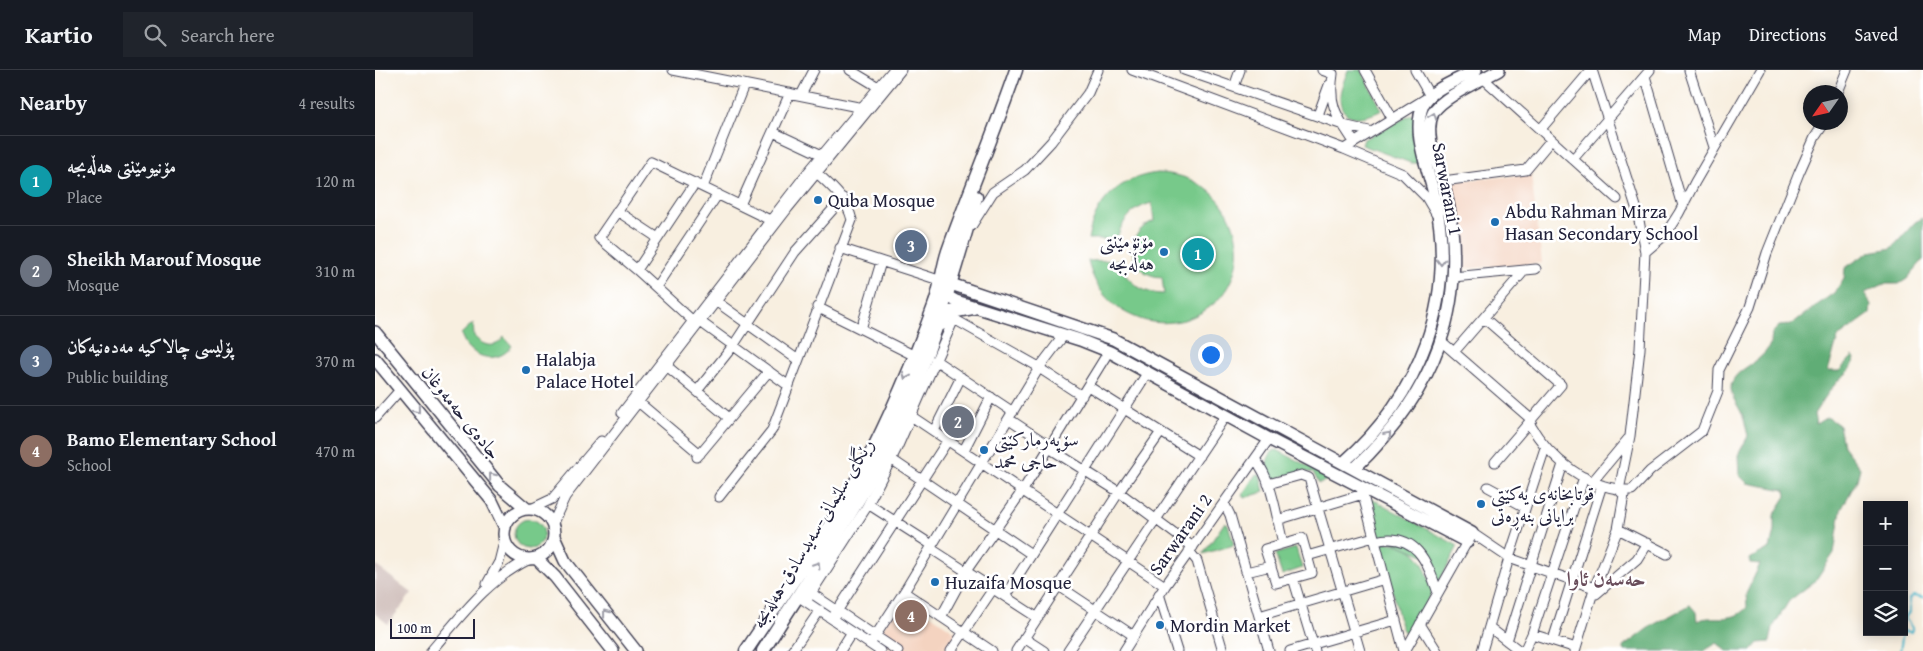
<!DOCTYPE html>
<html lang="en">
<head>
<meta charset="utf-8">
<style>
	:root { --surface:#171b24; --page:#20242c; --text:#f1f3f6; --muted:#9ea1a6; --line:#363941; --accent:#1f6fb2 }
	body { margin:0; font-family:"Gentium Book Plus",Amiri,serif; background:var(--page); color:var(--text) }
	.controls { position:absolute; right:15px; bottom:15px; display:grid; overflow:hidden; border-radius:0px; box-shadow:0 2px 12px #0003 }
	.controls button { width:45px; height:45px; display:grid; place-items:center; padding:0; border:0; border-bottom:1px solid var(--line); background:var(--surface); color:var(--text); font:25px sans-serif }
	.compass { position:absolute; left:1428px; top:15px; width:45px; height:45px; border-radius:50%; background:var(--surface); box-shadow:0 2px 12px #0003; rotate:236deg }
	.scale { position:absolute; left:15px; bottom:12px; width:85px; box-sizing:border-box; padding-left:5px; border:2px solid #22223b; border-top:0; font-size:14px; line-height:18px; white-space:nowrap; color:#22223b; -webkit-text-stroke:4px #fff; paint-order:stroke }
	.you { position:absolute; left:835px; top:284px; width:18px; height:18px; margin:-12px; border:4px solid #fff; border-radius:50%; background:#1a73e8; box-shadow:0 0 0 8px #1a73e833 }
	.badge { display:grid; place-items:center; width:32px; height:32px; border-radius:50%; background:var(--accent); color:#fff; font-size:16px; font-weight:700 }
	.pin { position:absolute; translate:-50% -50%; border:2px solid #fff; box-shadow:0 1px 5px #0006 }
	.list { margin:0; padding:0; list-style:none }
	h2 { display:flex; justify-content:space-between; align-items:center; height:65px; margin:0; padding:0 20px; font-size:21px }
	h2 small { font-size:16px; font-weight:400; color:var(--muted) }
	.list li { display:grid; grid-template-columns:32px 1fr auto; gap:15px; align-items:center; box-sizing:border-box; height:90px; padding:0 20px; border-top:1px solid var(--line) }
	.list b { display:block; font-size:19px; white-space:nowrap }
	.list p { margin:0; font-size:16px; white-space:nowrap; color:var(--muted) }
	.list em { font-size:16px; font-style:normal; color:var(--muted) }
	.icon { flex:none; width:28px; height:28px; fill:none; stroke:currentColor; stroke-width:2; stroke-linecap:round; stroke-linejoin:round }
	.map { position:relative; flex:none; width:1548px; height:581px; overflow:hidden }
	header { display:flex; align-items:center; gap:30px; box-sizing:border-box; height:70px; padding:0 25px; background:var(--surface); border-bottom:1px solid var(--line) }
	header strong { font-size:24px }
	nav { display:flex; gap:28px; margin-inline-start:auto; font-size:18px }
	.search { width:350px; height:45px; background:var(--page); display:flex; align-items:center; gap:12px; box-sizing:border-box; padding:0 18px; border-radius:0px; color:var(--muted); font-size:19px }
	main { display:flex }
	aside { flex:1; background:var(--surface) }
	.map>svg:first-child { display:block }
	.built { fill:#f4d3c0 }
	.industrial { fill:#d0c0bc }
	.green { fill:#77c98a; stroke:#4c7662 }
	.forest { fill:#61ad76; stroke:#426858 }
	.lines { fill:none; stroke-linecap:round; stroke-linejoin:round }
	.stream { stroke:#55bdd2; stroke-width:2 }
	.minor-casing { stroke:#424154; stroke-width:11 }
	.major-casing { stroke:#424154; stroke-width:14 }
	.highway-casing { stroke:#424154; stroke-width:15 }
	.minor { stroke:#fff; stroke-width:9 }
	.major { stroke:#fff; stroke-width:11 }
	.highway { stroke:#fff; stroke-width:12 }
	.oneway { stroke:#9c9ca7 }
	.poi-dot { fill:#1f6fb2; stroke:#fff; stroke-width:2 }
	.labels { text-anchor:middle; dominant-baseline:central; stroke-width:5; stroke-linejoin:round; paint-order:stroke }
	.street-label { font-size:19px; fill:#22223b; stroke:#fff }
	.poi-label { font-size:19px; fill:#22223b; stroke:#fff; text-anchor:start }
	.quarter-label { font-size:21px; font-weight:bold; fill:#694d5b; stroke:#fff }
</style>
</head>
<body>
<header>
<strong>Kartio</strong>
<div class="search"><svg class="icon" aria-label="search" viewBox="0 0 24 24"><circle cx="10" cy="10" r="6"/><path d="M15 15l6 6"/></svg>Search here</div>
<nav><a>Map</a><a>Directions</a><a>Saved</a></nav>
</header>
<main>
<aside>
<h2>Nearby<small>4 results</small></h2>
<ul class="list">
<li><span class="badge" style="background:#0f9aa8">1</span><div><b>مۆنیومێنتی هەڵەبجە</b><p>Place</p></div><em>120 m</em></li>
<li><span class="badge" style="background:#6b7280">2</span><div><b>Sheikh Marouf Mosque</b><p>Mosque</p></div><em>310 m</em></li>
<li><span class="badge" style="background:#5c6f8a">3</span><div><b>پۆلیسی چالاکیە مەدەنیەکان</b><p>Public building</p></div><em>370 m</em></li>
<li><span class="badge" style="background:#8d6e63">4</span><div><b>Bamo Elementary School</b><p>School</p></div><em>470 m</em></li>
</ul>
</aside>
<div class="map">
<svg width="1548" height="581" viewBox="0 0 1548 581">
	<rect width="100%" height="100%" fill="#fff"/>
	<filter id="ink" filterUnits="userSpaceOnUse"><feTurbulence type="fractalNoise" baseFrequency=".02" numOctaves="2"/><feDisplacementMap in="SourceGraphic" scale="10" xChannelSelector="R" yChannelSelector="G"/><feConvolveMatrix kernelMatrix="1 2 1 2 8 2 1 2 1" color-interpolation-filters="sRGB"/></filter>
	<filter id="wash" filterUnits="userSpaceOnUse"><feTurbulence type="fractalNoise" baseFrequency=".0096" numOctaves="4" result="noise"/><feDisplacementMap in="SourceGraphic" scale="20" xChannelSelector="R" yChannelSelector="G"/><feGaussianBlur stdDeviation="1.12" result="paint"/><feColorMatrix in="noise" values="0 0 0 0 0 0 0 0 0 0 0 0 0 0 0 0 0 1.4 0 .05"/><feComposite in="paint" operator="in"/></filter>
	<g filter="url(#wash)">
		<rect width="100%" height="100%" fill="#f8efe0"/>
		<path class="built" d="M1156,105l11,88 -84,6 -7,-88z
			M529,527l56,38 -11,16h-54l-19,-13z"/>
		<path class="industrial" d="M0,495l37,28 -24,31 -13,-10z"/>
		<path class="green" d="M973,0h13l21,40c-15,8 -42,15 -42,-13 0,-9 5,-18 8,-27z
			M1036,45l4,2 4,46h-8l-49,-18 2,-6z
			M783,103c90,2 110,121 26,147 -16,4 -34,4 -49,-3 -25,-10 -41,-30 -47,-56l30,-1c7,21 24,34 46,34l-2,-17c-35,-1 -40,-44 -8,-56l-2,-18c-18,4 -31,18 -35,36h-29c7,-38 32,-62 70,-66z
			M98,253l1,13c8,10 22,14 30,1l8,9c-16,21 -44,11 -51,-12z
			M902,380l48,25 3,5 -9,3 -6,-10 -12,-2 -29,9c-7,-9 -7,-21 1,-29z
			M881,404l4,1 4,17 -20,6 -2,-3z
			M992,426l91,50 -21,40 -12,-30 -47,-21z
			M139 464a15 15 0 1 1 30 0a15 15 0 1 1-30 0Z
			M850,452l3,2 6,21 -31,9z
			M1006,471c38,7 40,14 52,50l-23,42 -6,-1 -3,-6z
			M921,478l6,20 -20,7 -7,-21z"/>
		<path class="forest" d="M1548,148v42l-16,19 -8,5h-15l-19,9 6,12 -1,9 -32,23 -10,34h11l14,-15 2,2c-4,17 -10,14 -19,25 -8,10 -15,20 -22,31l2,10 11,-7 12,8 4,21 17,22 -3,12 -16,30 -7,43 -19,28 -26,20 -16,26 -3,15 -12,1 -7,8h-24l-10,-8 -13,8h-79l-2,-4 28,-21 39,-21 6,7 1,9c16,-8 35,4 50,-14l-1,-13 14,-30 -10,-1 -1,-4 21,-11 4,-17v-16l12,-19 -1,-6 -38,-7 -8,-8 -1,-20 10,-19c-2,-7 -3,-16 -6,-22 -4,-9 -10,-15 -11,-25 -1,-24 41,-24 41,-56l7,-7 11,-1 45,-33 9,-14 1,-10 24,-16 23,-4 23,-26z"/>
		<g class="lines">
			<path class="stream" d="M1529,561l8,1v-4l-7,-10 5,-7 -1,-12 4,-3 10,2
				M1525,581l3,-19"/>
		</g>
	</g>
	<g filter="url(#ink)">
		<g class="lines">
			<g class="minor-casing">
				<path id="minor" d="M298,0l190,38
					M475,0l30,18
					M757,0l212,79 59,25 23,23 10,17
					M809,0l159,55 26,6
					M947,0l11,4c-5,32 4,42 21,68
					M990,0l27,48
					M1314,0l25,77
					M1270,6l38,130
					M1109,9l133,120
					M859,17l6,-17
					M1463,22l9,-22
					M426,25l13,-25
					M943,45l11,-30
					M1165,60l51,-60
					M398,62l49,23
					M969,79l86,-53 -15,-26
					M1198,89l77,-89
					M1068,111l83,-11 25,-30
					M328,117l41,-102
					M365,135l50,-112
					M242,141l41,27
					M597,155l21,-33 32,-22 26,-28 37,-49 10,-23
					M465,178l102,33
					M1270,182l20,-17 14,-22 16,-31 65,-112
					M262,200l58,-87
					M1078,207l83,-8
					M281,217l62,-93
					M342,232l81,58
					M442,237l98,49
					M1109,248l77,67 -66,77
					M318,251l-56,-51 -38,-32 52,-76 119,58
					M327,253l87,63
					M486,259l20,-67
					M1066,271l91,79
					M1079,282l71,-82
					M560,290l78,52
					M293,297l61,51
					M664,298l43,28
					M713,316l111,70
					M322,321l36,-45 62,-94 48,-54
					M261,330l64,54
					M247,343l182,-236 89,-107
					M536,346l254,170
					M0,348l25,-28
					M634,349l41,27
					M1154,353c21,36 59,67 103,67l18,-19 52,-40 16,-40 1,-21 31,-63 17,-54 32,-80 16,-36 10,-15
					M559,361l27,-54
					M674,378l70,44 74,55
					M589,380l27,-53
					M322,387l72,-86
					M516,389l140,95
					M880,389c18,22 21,57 28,84
					M1218,411l35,-42
					M893,414l33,-9 8,3 51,173
					M1113,417l37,20
					M986,418l43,163
					M344,427l53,-67 80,-210c-5,-21 -20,-33 -35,-47
					M849,433l6,12 39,136
					M493,434l64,41
					M156,439l21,-10 49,-58
					M902,450l86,-26
					M177,455l13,-28 223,-289 113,-138
					M1243,459l49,25
					M1097,463l37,25 91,32
					M927,468l10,35 -36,10 -11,-34z
					M1000,471c41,-10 52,20 63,52
					M555,478l108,70
					M814,481l8,10 26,90
					M932,486l67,-19
					M871,502l25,-6
					M918,508l22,73
					M112,514l12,-22 6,-24
					M684,516l75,50
					M529,522l88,59
					M431,524l5,-1 87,58
					M784,524l18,57
					M1221,524l41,-35 10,-16
					M630,526l143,-224
					M427,529l78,52
					M431,531l60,-93 31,-60 57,-129 85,48
					M884,546l126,-37
					M566,547l25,-46 57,-81 86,-139
					M457,549l116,-179
					M1045,554l17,27
					M1114,557l31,24
					M1157,564l44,14
					M649,568l20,13
					M1178,570l49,-155
					M1132,571l56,-177
					M495,574l34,-52 135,-224 25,-33
					M56,581c30,-35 57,-72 99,-92
					M417,581l28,-41
					M465,581l12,-19
					M576,581l42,-62
					M641,581l103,-159 42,-60
					M693,581l158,-236
					M749,581l41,-65 104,-147
					M915,581l106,-31
					M1030,581l62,-109
					M1107,581l27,-93 36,-110
					M1149,581l8,-17 52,-157
					M1200,581l19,-62 24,-60 6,-34 -5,-5 11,-54 10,-87 5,-97 -8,-42 -45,-140"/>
			</g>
			<g class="major-casing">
				<path id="major" d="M567,211l171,58 359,194 -5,9 -198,-103 -159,-87 -30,-12 -124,-39 -9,-5z
					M0,262l125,154 27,23
					M0,289l117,142 13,27
					M968,393c77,-68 114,-163 92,-265 -6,-28 -24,-64 -12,-93 8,-17 38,-26 53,-35
					M979,399c80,-76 117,-164 92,-276 -5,-24 -24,-56 -13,-80 8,-16 51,-34 66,-43
					M129 464a25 25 0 1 1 50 0a25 25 0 1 1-50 0Z
					M179,467l11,24 71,90
					M161,488l19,19 58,74"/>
			</g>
			<g class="highway-casing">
				<path id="highway" d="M567,254l9,-12 22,-4
					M371,581c40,-60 82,-119 117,-182 27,-52 51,-108 71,-163 7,-18 8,-37 14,-55 22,-61 47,-120 68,-181
					M388,581c36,-59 77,-116 110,-177 48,-87 76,-182 103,-277"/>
			</g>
			<use href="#minor" class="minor"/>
			<use href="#major" class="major"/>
			<use href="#highway" class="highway"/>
		</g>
		<defs><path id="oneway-chevron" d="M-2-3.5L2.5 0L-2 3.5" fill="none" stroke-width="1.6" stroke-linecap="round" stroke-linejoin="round" transform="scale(1.25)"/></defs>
		<g class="oneway">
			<use href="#oneway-chevron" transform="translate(1058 46) rotate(-70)"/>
			<use href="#oneway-chevron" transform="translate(1066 192) rotate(90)"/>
			<use href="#oneway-chevron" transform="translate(531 306) rotate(115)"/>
			<use href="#oneway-chevron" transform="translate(42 340) rotate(51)"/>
			<use href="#oneway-chevron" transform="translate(1013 365) rotate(-49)"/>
			<use href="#oneway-chevron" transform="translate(117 406) rotate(-129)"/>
			<use href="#oneway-chevron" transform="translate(442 495) rotate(-57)"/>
			<use href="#oneway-chevron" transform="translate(231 543) rotate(-128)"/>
		</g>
	</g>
	<g class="poi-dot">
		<circle cx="443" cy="130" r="5"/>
		<circle cx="1120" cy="152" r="5"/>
		<circle cx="789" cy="182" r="5"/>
		<circle cx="151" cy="300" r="5"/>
		<circle cx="609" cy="380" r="5"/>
		<circle cx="1106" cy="434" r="5"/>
		<circle cx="560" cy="512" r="5"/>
		<circle cx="785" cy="555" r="5"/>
	</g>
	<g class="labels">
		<g class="street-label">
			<text transform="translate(1073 119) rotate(79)">Sarwarani 1</text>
			<text transform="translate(87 342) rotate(51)">جادەی حەمەوغان</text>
			<text transform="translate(437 463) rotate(-59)">رێگای سلێمانی-سەیدسادق-هەلەبجە</text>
			<text transform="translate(805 464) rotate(-55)">Sarwarani 2</text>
		</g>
		<g class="poi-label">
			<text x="453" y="130">Quba Mosque</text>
			<text x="1130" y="141">Abdu Rahman Mirza<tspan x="1130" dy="22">Hasan Secondary School</tspan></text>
			<text x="779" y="171" text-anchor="end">مۆنۆمێنتی<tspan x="779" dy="22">هەڵەبجە</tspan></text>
			<text x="161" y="289">Halabja<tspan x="161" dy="22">Palace Hotel</tspan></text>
			<text x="619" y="369">سۆپەرمارکێتی<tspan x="619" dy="22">حاجی محمد</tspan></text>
			<text x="1116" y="423">قوتابخانەی یەکێتی<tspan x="1116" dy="22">برایانی بنەڕەتی</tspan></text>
			<text x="570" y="512">Huzaifa Mosque</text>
			<text x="795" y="555">Mordin Market</text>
		</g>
		<g class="quarter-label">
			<text x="1231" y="508">حەسەن ئاوا</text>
		</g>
	</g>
</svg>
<div class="controls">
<button>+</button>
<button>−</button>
<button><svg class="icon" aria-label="layers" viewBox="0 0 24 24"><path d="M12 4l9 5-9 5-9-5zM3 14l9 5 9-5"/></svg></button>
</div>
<svg class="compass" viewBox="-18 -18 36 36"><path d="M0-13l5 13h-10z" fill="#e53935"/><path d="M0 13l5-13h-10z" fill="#9ea1a6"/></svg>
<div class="scale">100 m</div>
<div class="you"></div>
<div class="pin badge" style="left:823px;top:184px;background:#0f9aa8">1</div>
<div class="pin badge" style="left:583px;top:352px;background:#6b7280">2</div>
<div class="pin badge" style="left:536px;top:176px;background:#5c6f8a">3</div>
<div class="pin badge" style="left:536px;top:546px;background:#8d6e63">4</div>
</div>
</main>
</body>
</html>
